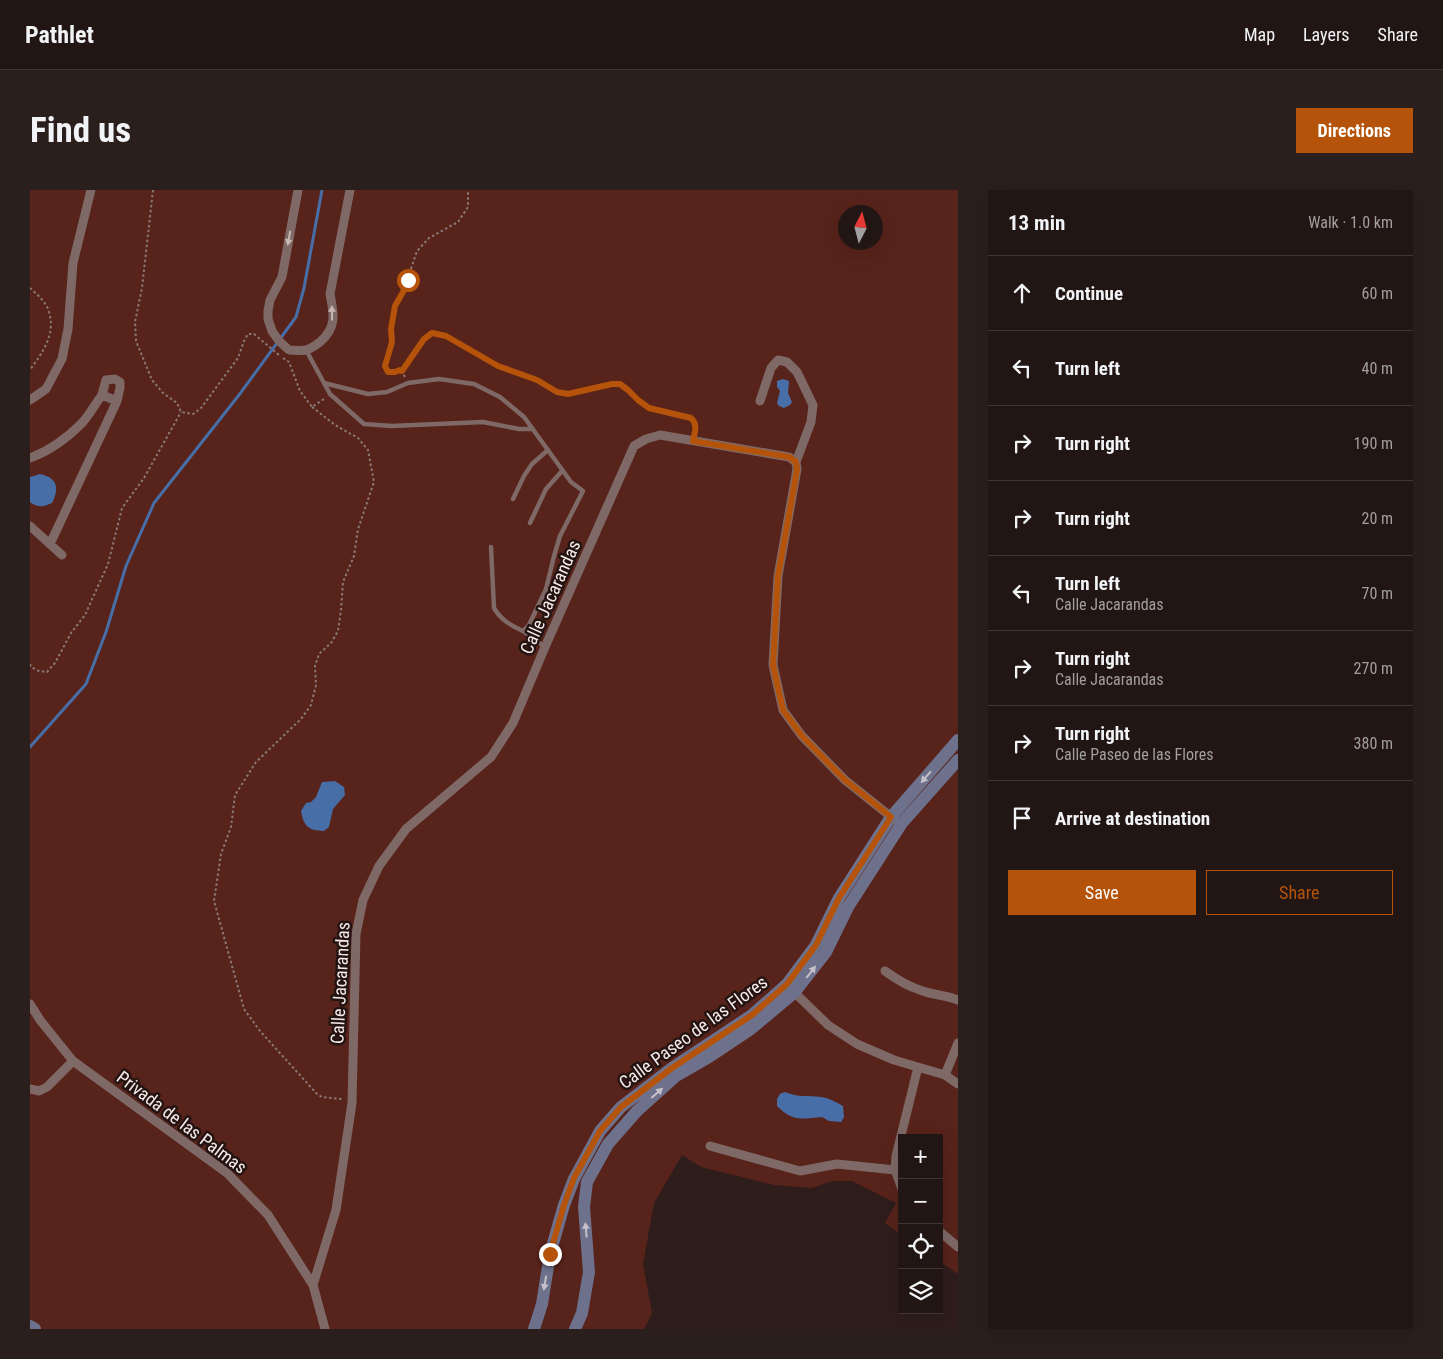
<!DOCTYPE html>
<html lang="en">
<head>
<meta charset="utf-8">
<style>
	:root { --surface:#221614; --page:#2a1f1d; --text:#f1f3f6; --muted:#a29fa0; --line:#3f3534; --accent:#b45309 }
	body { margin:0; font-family:"Roboto Condensed",sans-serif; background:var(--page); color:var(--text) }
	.controls { position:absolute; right:15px; bottom:15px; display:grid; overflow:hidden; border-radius:0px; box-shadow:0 5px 20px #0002 }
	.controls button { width:45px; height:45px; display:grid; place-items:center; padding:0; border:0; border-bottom:1px solid var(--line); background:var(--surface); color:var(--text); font:25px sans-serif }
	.compass { position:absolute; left:808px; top:15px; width:45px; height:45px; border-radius:50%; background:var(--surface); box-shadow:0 5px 20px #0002; rotate:6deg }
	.stop { position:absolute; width:15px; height:15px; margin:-11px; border:4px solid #b45309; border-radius:50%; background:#fff }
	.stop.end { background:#b45309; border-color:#fff; box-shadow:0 1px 5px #0008 }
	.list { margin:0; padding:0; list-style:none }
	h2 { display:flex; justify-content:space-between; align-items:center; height:65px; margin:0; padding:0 20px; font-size:21px }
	h2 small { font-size:16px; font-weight:400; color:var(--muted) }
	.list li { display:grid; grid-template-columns:32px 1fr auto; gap:15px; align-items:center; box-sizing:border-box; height:75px; padding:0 20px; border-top:1px solid var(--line) }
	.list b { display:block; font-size:19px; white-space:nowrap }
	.list p { margin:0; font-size:16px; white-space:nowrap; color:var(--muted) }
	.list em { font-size:16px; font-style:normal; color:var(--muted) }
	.actions { display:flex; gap:10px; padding:15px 20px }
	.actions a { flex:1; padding:11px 0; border:1px solid var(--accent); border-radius:0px; text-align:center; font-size:18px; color:var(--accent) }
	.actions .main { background:var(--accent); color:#fff }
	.icon { flex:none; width:28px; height:28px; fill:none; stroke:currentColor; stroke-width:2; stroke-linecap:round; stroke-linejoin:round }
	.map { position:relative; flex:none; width:928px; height:1139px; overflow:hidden; border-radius:0px }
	header { display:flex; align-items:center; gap:30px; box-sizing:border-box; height:70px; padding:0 25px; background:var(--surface); border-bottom:1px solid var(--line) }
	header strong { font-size:24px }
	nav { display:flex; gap:28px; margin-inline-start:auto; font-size:18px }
	.intro { display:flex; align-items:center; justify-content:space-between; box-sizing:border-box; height:120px; padding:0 30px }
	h1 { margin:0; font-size:35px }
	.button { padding:12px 22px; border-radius:0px; background:var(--accent); color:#fff; font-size:18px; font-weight:700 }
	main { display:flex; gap:30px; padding:0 30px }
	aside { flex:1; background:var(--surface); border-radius:0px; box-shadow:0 5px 20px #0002 }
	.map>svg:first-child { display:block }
	.green { fill:#58231b; fill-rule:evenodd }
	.water { fill:#476ea7 }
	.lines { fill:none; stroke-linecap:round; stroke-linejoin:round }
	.stream { stroke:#476ea7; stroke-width:3 }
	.path { stroke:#887977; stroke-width:2; stroke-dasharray:2.5 2.5; stroke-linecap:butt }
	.lane { stroke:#7e6966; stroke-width:4.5 }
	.street { stroke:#7e6966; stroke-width:9 }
	.secondary { stroke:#6d718c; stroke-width:12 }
	.oneway { fill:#c6b6b4 }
	.oneway2 { fill:#c6c0c8 }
	.route { stroke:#b45309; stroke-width:6 }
	.labels { text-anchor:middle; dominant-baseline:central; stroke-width:5; stroke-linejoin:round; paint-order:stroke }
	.street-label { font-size:18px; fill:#f6eae8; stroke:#241411 }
</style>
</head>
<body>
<header>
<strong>Pathlet</strong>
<nav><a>Map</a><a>Layers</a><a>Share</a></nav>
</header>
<div class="intro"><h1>Find us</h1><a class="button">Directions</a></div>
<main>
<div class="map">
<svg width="928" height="1139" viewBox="0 0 928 1139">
	<rect width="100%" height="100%" fill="#2e1d1b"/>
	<path class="green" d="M0,0h928v1084l-19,-13v-123h-37v97l-17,-12 11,-20 -44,-22h-20l-20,7 -38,-3 -73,-18 -19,-12 -28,48 -11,61 9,49 -8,16h-614zM816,22h30v30h-30z"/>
	<path class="water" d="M753,189l6,2 -1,12 4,9 -2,3 -6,3 -5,-2 -2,-3 3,-12 -3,-4v-6z
		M10,284c17,4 20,13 12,29 -9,4 -14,5 -22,-1v-25z
		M305,591l9,6 1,8 -12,14 -4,18 -5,4c-16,-1 -20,-4 -23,-20l5,-8 5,-1 5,-5 6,-15z
		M755,902c14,6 22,3 36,5 8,1 15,5 22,9l1,11 -3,5 -12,-1 -7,-4c-21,2 -29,5 -45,-11v-7l3,-5z"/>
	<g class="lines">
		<path class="stream" d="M0,557l56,-63 20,-52 20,-66 28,-63 85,-108 57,-78 8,-29 18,-98"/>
		<path class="path" d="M123,0l-11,98 -7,34 1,19 16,39 11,13 14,10 4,9 12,2 8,-6 37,-50 6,-17 4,-7h6l25,21
			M0,98c7,6 17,15 19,24 7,23 -7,41 -19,58
			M253,168l6,4 11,29 12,16 12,-8
			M372,181l22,-32 8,-6 15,3 51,30 39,13 20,13 11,2 44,-10h8l8,6 10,10 11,8 42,10c5,5 5,8 4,15
			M375,187l-4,-7 -6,2h-7l-3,-6 7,-24 -1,-13 4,-23 8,-14 14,-41 12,-13 29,-16 10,-15v-17
			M282,217l23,18 23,13 10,12 6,32 -16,47 -4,27 -11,26 -2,28 -3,21 -7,12 -12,11 -4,12 1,19 -5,20 -10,14 -45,43 -21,33 -4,32 -10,27 -7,47 30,108 16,22 57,63 5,3 20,2
			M0,474l1,3 8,4 8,1 8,-9 16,-30 14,-18 23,-51 14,-56 22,-30 37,-66"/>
		<path class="lane" d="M276,160l24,44 34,30 28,2 91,-4 36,7h14
			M294,193l44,11 19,-2 21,-9 31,-4 35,5 26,13 24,20 47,65 12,9 -23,45 -6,20 -8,33 -17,36 -6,6 22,16
			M483,309l11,-23 8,-12 16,-14
			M500,333l16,-34 16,-18
			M461,357l3,61c7,12 16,17 29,23"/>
		<path class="street" d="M268,0l-16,87 -12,23 -2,11v8l4,12 7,10 10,9c5,0 12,1 17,0 5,-1 10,-5 14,-8 17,-15 14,-28 10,-48l20,-104
			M0,210l16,-11 16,-30 6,-30 5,-66 18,-73
			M730,211l11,-33 7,-8 9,2 10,10 16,33 -2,17 -15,40
			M0,268c19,-7 37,-20 51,-34 8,-8 14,-20 21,-29
			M0,336l32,29
			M20,354l67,-143 3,-13v-6l-5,-3 -9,1 -4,15 15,6
			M855,781c11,8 22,15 35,19 12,5 26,5 38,10
			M762,800l36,35 29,19 37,16 51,15 13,9
			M0,814l10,16 33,41 154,112 41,42 45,70 12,44
			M915,885l13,-32
			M0,899l9,2 8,-4 26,-26
			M680,956l90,25 37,-7 58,6
			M872,999l-7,-19 1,-14 22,-89
			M909,1041l19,16
			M283,1095l23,-75 16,-107 4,-169 7,-34 16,-34 27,-37 85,-72 22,-34 32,-76 89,-201 12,-7 14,-4 129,22 7,5 1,7 -19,107 -5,89 10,45 19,26 43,44 50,40"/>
		<path class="secondary" d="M0,1136l5,3
			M504,1139l8,-25 8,-50 14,-49 10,-26 26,-48 21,-24 51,-39 80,-53 35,-31 29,-39 23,-47 52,-81 67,-77
			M545,1139l7,-16 7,-41 -5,-65 3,-25 21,-38 29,-33 39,-35 33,-19 42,-28 43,-36 32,-41 22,-45 54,-84 56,-63"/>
	</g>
	<defs><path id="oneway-solid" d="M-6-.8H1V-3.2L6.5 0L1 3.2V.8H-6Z" transform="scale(1.25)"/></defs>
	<g class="oneway">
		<use href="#oneway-solid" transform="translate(259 48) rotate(100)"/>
		<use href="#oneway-solid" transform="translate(302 123) rotate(-91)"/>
	</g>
	<g class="oneway2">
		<use href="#oneway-solid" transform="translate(896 587) rotate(131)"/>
		<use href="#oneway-solid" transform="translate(781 782) rotate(-52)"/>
		<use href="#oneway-solid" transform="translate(627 903) rotate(-41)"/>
		<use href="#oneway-solid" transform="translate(556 1040) rotate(-95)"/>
		<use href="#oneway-solid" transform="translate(515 1093) rotate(99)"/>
	</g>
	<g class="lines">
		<path class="route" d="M378,90l-5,12 -8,14 -4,23 1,13 -7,24 3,6h7l5,-2 2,1 22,-32 8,-6 14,3 52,30 39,14 20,12 11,2 44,-10h8l8,6 10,10 11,8 42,10c7,6 4,14 2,23l96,16 7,5 1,8 -19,106 -5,89 10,45 19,26 43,44 46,37 -52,81 -23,47 -29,39 -35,31 -80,53 -51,39 -21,24 -26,47 -10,27 -14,49"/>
	</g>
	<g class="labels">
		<g class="street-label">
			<text transform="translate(520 407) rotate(-66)">Calle Jacarandas</text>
			<text transform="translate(310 793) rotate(-87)">Calle Jacarandas</text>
			<text transform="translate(663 842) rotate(-36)">Calle Paseo de las Flores</text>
			<text transform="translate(152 932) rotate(37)">Privada de las Palmas</text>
		</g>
	</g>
</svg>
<div class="controls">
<button>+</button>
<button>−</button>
<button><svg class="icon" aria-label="locate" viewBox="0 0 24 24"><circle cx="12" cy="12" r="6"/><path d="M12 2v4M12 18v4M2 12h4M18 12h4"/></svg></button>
<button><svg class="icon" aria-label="layers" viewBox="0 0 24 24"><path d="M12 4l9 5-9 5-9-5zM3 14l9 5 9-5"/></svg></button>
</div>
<svg class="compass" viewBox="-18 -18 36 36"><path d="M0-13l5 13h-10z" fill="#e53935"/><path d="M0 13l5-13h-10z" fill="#a29fa0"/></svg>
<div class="stop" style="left:378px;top:90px"></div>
<div class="stop end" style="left:520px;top:1064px"></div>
</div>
<aside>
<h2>13 min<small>Walk · 1.0 km</small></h2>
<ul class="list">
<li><svg class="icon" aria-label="ahead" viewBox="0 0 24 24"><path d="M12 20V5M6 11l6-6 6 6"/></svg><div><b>Continue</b></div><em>60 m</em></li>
<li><svg class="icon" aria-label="left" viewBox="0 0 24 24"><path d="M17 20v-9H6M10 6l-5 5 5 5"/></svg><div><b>Turn left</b></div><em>40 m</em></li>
<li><svg class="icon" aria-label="right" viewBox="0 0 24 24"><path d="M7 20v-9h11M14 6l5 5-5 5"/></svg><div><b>Turn right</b></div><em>190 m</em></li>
<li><svg class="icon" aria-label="right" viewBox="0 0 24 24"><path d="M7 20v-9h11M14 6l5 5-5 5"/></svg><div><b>Turn right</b></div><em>20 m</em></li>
<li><svg class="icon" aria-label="left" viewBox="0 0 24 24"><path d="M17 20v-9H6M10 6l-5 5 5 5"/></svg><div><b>Turn left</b><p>Calle Jacarandas</p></div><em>70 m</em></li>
<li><svg class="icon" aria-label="right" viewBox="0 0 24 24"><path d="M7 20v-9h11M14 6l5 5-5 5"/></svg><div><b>Turn right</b><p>Calle Jacarandas</p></div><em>270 m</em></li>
<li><svg class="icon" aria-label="right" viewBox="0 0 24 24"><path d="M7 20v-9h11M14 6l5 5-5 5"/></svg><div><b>Turn right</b><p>Calle Paseo de las Flores</p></div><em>380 m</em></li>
<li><svg class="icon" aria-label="arrive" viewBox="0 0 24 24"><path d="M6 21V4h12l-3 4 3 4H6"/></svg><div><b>Arrive at destination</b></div></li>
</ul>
<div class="actions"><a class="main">Save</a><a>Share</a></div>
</aside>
</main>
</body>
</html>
